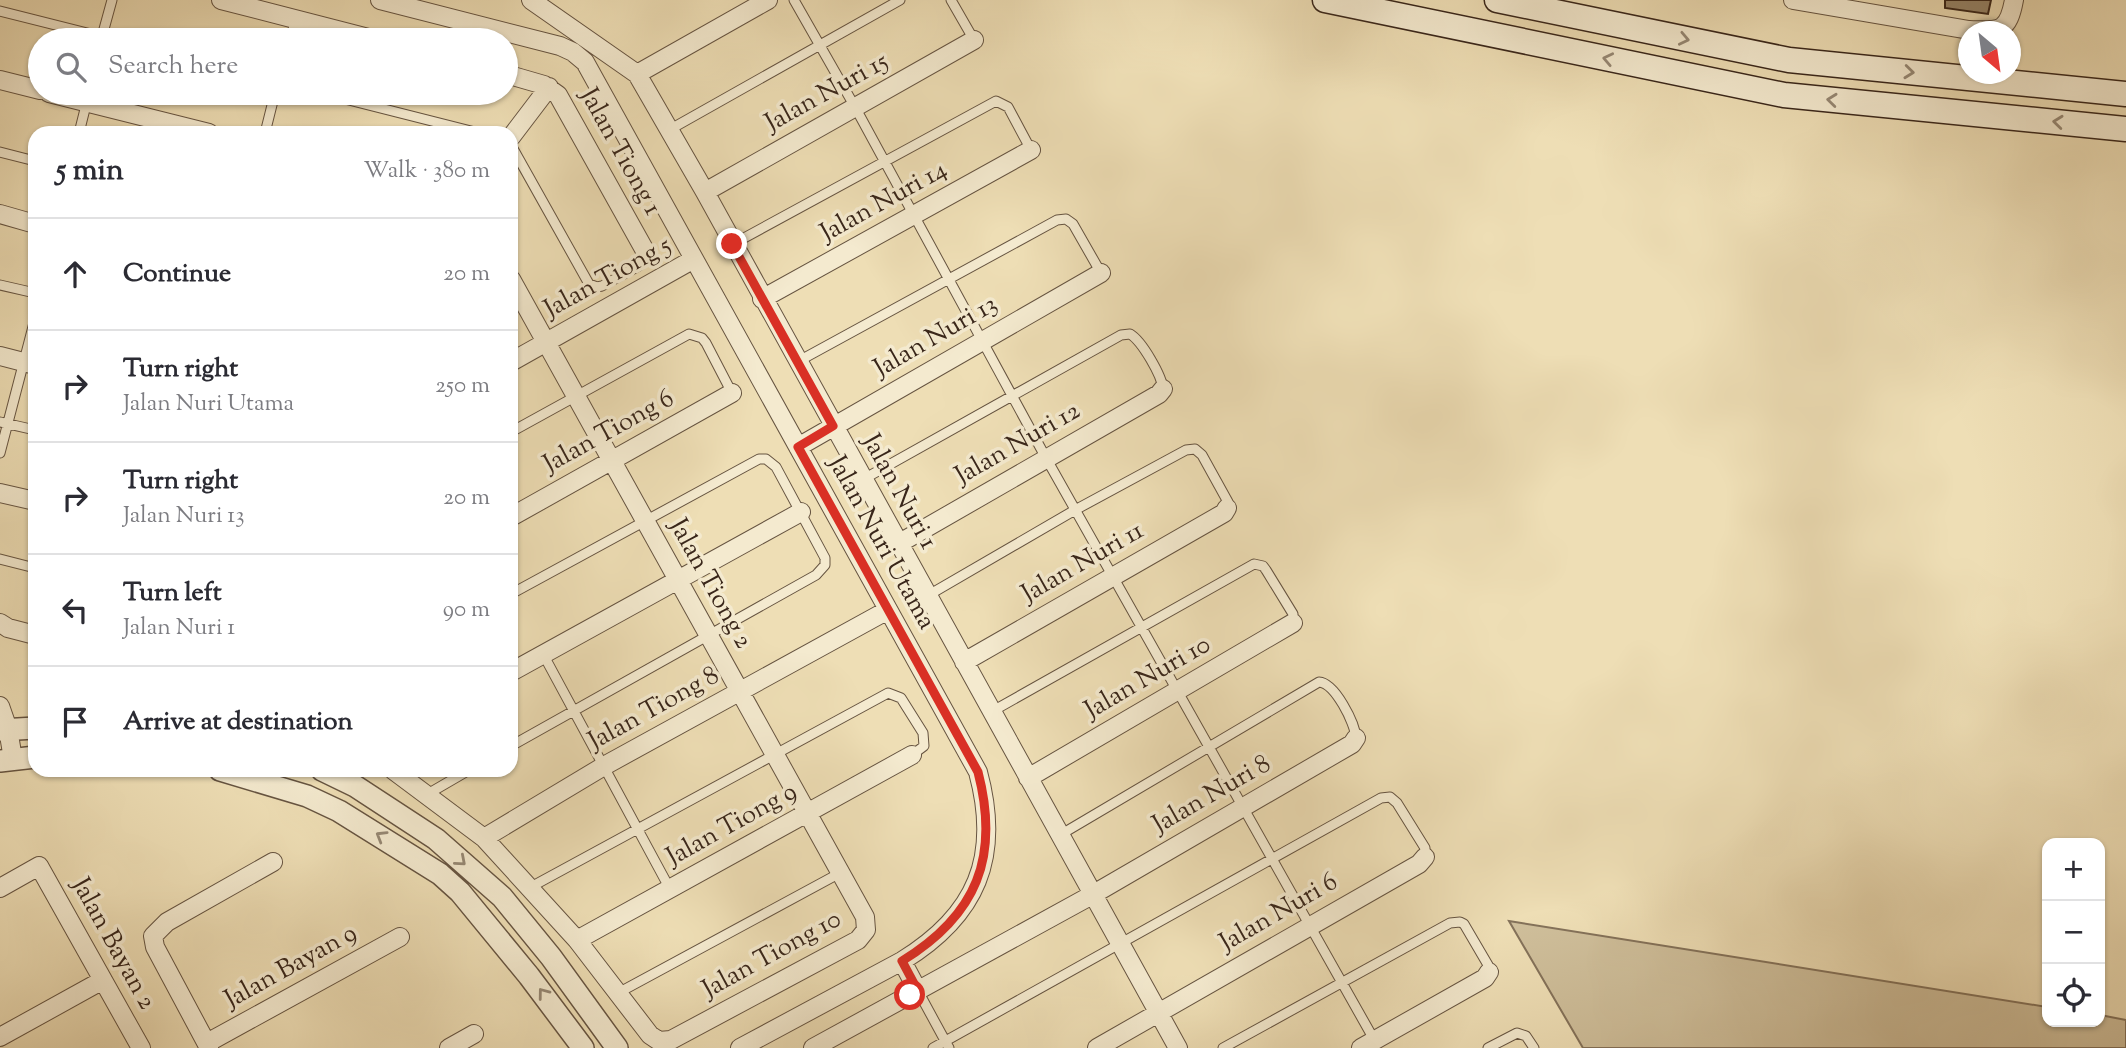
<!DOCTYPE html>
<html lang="en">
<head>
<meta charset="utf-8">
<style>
	:root { --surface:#fff; --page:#f2f2f3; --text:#2b2b33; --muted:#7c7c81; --line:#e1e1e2 }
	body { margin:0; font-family:"Sorts Mill Goudy",serif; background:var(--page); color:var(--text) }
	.controls { position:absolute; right:21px; bottom:21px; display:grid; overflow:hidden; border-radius:14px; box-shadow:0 2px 5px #0004 }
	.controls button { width:63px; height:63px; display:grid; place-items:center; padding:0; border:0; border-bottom:2px solid var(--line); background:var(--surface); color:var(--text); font:35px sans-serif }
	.compass { position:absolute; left:1958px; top:21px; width:63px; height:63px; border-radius:50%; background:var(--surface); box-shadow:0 2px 5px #0004; rotate:151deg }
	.stop { position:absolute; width:21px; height:21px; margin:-16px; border:5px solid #d93025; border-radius:50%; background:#fff }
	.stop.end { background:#d93025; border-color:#fff; box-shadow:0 2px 7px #0008 }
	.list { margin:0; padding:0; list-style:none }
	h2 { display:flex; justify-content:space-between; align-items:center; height:91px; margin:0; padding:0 28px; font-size:30px }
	h2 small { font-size:23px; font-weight:400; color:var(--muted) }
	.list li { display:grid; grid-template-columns:46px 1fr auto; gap:21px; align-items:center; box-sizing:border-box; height:112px; padding:0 28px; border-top:2px solid var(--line) }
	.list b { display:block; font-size:26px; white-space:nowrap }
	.list p { margin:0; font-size:23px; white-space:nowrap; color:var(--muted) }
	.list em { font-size:23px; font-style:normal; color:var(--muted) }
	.icon { flex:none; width:38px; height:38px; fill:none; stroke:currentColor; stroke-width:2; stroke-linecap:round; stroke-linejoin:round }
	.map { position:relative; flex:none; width:2126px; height:1048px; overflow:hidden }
	.search { position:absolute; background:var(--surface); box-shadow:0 2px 5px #0004; left:28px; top:28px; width:490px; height:77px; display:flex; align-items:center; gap:18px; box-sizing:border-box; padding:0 24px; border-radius:38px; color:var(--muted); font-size:26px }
	.panel { position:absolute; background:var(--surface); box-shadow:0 2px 5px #0004; left:28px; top:126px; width:490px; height:651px; border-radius:21px }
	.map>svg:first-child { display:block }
	.green { fill:#cfbf9b; stroke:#84725a; stroke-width:2 }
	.building { fill:#97866b; stroke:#39261a; stroke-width:2 }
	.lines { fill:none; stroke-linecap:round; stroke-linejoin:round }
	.service-casing { stroke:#665441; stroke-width:11 }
	.minor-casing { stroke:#665441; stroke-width:20 }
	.tertiary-casing { stroke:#665441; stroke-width:24 }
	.secondary-casing { stroke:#39261a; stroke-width:27 }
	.service { stroke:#f4eacf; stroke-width:9 }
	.minor { stroke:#f4eacf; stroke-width:18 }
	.tertiary { stroke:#f4eacf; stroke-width:21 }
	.secondary { stroke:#f4eacf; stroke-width:24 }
	.oneway { stroke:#968874 }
	.route { stroke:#d93025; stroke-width:9 }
	.labels { text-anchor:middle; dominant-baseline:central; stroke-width:7; stroke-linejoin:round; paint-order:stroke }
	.street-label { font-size:26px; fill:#39261a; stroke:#f4eacf }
</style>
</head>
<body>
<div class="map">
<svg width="2126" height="1048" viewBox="0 0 2126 1048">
	<rect width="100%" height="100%" fill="#eedeb5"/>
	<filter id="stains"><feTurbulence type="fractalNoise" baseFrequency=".00286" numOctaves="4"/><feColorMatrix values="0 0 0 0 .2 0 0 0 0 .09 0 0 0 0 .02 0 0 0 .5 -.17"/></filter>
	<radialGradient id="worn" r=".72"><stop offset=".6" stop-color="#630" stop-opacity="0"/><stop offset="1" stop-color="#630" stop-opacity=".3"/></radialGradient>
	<path class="green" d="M1509,921l538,86v15h53v-7l26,5v28h-543z"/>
	<path class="building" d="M1945,0h46l-3,14 -43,-6z"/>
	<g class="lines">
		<g class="service-casing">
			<path id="service" d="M794,0l61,107 191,351 330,585
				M951,0l23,40
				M0,11l115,29
				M101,40l11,-40
				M290,40l6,-21
				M321,93l158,40
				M669,130l231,-130
				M79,133l10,-40
				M265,133l10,-40
				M511,145l78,139 8,3 5,-1 37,-20 6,-8 -1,-9
				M0,152l35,9
				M733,244l263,-143 12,6 23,43
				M0,285l35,8
				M797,362l260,-142 9,-1 7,5 28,49
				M0,422l35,8
				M511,432l178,-98 13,4 4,5 26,50
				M0,453l35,-134
				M862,480l259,-145 9,-1c12,7 32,42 33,55
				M0,559l35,9
				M511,594l248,-135h7l10,8 49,91v7l-9,10 -305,171
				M927,596l148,-86 111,-60 9,-1 7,6 26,47 -1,6
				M543,654l127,235
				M991,712l263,-148 9,2 3,4 27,44v9
				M426,795l43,-25
				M1060,835l259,-153c16,1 36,41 37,56
				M529,888l359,-195 13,5 22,35 1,13 -12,9
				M918,991l31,57
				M618,993l222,-120
				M933,1048l448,-250 9,-1 7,6 28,45v9
				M1223,1048l227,-125 10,-1 4,2 24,41 1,7
				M1488,1048l29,-15 9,3 8,12"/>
		</g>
		<g class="minor-casing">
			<path id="minor" d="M221,0l155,40
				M380,0l180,46 13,6 12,10 393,710c23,85 -1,143 -76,189l-162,87
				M531,0l106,74 68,118 473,856
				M1793,0l176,30c30,1 39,3 45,-30
				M506,74l38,11 14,10 86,154
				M637,74l131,-74
				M0,80l40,10
				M49,93l160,40
				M511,137l38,-50
				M705,192l269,-152
				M0,214l35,10
				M762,299l269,-149
				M0,356l35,9
				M511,362l183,-103
				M798,447l303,-174
				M0,493l35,8
				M511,517l221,-124
				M898,544l261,-150 4,-5
				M0,623l8,5 27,7
				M964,662l260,-149 3,-5
				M511,672l290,-160
				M0,706l8,23 5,30
				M393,770l91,68 93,102 73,95 9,6 12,-1 187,-100 8,-10 -1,-13 -354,-638
				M1028,778l265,-155
				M484,838l120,-72 284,-156
				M0,888l39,-22 102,182
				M577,940l335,-185
				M902,961l16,30
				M0,1037l103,-57
				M207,1043l193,-106
				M209,1048l-54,-101 -2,-11 14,-14 106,-60
				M449,1048l25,-14
				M813,1048l279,-153 260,-151 4,-6
				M1097,1048l322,-184 6,-7
				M1361,1048l124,-70 4,-6"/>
		</g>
		<g class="tertiary-casing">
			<path id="tertiary" d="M0,730l35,-2
				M0,761l35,-4
				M220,770l87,26 32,15 101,63 20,18 69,84 54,72
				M322,770l33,16 81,53 66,58 49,60 66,91"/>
		</g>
		<g class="secondary-casing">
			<path id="secondary" d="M1325,0l459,95 342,34
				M1497,0l292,60 337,34"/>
		</g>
		<use href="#service" class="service"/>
		<use href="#minor" class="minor"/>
		<use href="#tertiary" class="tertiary"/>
		<use href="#secondary" class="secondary"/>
	</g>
	<defs><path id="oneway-chevron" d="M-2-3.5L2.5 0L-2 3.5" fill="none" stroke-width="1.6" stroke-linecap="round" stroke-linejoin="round" transform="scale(1.75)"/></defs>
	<g class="oneway">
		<use href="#oneway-chevron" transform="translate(1684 39) rotate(12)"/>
		<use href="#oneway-chevron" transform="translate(1608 59) rotate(-168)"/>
		<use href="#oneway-chevron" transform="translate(1909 72) rotate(6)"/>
		<use href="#oneway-chevron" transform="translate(1832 100) rotate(-174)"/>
		<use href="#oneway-chevron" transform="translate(2058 122) rotate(-174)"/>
		<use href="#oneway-chevron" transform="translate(381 836) rotate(-149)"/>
		<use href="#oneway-chevron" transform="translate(461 861) rotate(41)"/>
		<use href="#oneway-chevron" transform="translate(543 993) rotate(-127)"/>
	</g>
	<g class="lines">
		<path class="route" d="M732,244l101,182 -35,21 180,325c22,85 -1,143 -76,189l16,30 -8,4"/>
	</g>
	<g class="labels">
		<g class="street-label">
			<text transform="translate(827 93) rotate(-29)">Jalan Nuri 15</text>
			<text transform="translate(620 152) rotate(61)">Jalan Tiong 1</text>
			<text transform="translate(884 202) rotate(-29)">Jalan Nuri 14</text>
			<text transform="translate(608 278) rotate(-29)">Jalan Tiong 5</text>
			<text transform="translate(936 337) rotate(-30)">Jalan Nuri 13</text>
			<text transform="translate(609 432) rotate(-29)">Jalan Tiong 6</text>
			<text transform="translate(1018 444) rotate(-30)">Jalan Nuri 12</text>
			<text transform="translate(899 492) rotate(61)">Jalan Nuri 1</text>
			<text transform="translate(881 543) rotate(61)">Jalan Nuri Utama</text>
			<text transform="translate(1083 563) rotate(-30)">Jalan Nuri 11</text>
			<text transform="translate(710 584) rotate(61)">Jalan Tiong 2</text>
			<text transform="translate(1148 678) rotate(-30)">Jalan Nuri 10</text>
			<text transform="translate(654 709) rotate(-29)">Jalan Tiong 8</text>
			<text transform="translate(1212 795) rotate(-30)">Jalan Nuri 8</text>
			<text transform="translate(732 825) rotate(-29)">Jalan Tiong 9</text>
			<text transform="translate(1279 913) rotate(-30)">Jalan Nuri 6</text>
			<text transform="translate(113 944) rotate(61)">Jalan Bayan 2</text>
			<text transform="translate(772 955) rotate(-29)">Jalan Tiong 10</text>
			<text transform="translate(291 967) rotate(-29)">Jalan Bayan 9</text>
		</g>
	</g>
	<rect width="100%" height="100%" filter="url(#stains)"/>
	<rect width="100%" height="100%" fill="url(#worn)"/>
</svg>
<div class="controls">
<button>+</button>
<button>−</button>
<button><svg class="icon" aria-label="locate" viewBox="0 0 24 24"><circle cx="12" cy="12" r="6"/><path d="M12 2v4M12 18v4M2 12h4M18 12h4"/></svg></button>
</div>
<svg class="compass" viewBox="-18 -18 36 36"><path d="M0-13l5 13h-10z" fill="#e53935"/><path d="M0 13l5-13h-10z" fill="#7c7c81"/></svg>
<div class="stop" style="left:910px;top:995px"></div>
<div class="stop end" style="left:732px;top:244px"></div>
<div class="search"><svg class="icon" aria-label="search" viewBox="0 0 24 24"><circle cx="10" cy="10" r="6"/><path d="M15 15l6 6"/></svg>Search here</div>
<section class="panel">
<h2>5 min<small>Walk · 380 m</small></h2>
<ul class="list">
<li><svg class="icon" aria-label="ahead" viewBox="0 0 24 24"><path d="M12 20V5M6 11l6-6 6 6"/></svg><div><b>Continue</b></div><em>20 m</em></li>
<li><svg class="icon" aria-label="right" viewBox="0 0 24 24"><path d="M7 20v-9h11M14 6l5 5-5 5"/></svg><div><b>Turn right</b><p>Jalan Nuri Utama</p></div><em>250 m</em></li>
<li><svg class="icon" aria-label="right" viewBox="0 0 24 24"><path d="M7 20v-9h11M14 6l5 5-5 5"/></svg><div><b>Turn right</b><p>Jalan Nuri 13</p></div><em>20 m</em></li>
<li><svg class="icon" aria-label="left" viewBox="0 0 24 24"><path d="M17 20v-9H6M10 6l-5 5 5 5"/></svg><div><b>Turn left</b><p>Jalan Nuri 1</p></div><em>90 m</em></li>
<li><svg class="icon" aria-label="arrive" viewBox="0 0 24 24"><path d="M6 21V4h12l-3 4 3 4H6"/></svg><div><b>Arrive at destination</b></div></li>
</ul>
</section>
</div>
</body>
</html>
